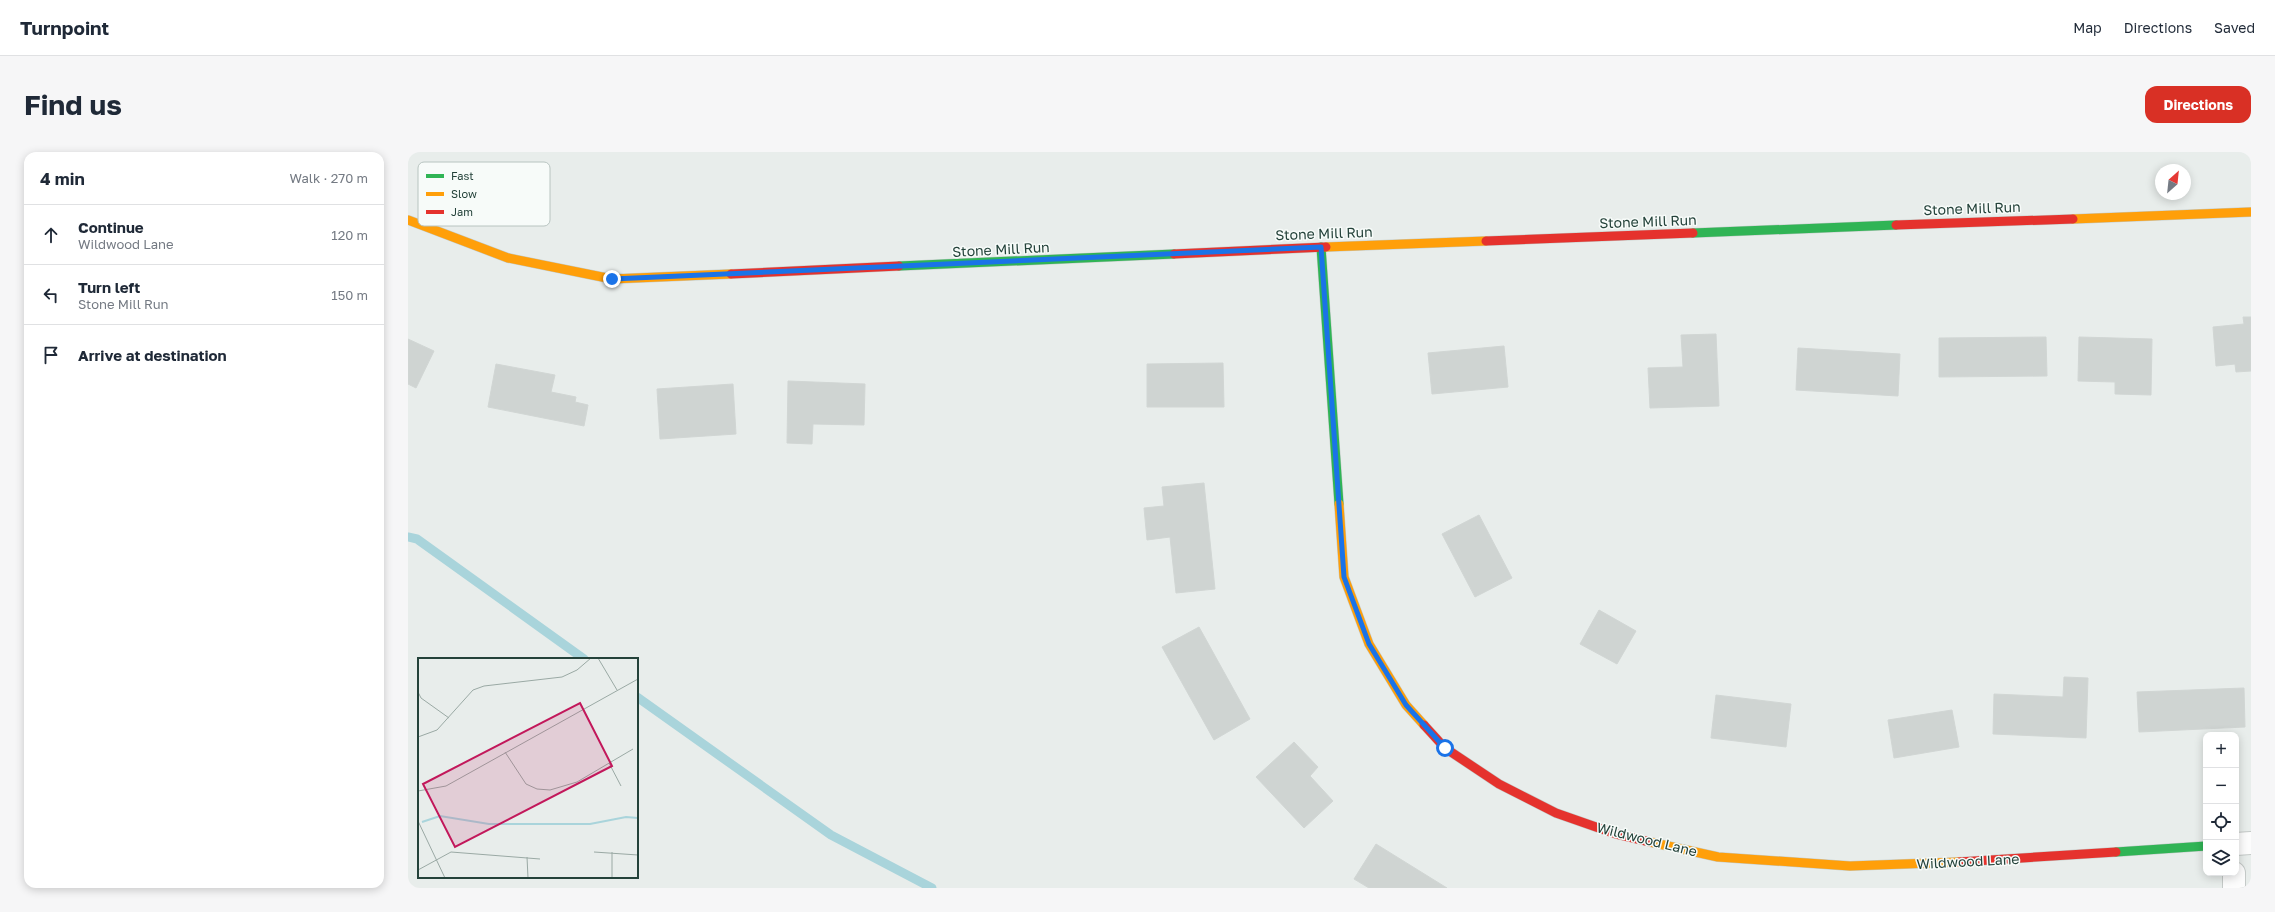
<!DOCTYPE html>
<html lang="en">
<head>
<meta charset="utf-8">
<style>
	:root { --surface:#fff; --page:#f6f6f7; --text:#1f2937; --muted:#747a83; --line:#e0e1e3; --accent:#d93025 }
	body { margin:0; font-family:"Golos Text",sans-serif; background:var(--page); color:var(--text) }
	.controls { position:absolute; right:12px; bottom:12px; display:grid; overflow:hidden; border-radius:8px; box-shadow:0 2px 10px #0003 }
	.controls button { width:36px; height:36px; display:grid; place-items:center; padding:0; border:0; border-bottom:1px solid var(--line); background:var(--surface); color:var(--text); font:20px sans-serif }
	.compass { position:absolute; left:1747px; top:12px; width:36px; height:36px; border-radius:50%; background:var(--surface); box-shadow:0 2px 10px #0003; rotate:27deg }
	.stop { position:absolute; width:12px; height:12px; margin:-9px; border:3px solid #1a73e8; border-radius:50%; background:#fff }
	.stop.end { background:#1a73e8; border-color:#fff; box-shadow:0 1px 4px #0008 }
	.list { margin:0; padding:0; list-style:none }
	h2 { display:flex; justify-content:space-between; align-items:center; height:52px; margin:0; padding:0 16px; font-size:17px }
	h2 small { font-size:13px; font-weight:400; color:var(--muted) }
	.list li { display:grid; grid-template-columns:26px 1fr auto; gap:12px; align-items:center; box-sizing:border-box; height:60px; padding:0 16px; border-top:1px solid var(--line) }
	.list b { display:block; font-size:15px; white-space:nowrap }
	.list p { margin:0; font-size:13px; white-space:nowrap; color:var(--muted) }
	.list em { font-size:13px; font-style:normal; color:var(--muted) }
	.icon { flex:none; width:22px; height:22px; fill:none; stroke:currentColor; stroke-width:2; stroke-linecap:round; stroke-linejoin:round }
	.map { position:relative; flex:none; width:1843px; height:736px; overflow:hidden; border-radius:12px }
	header { display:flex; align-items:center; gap:24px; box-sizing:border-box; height:56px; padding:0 20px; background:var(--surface); border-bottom:1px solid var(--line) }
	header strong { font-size:19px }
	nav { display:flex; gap:22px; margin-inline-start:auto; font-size:14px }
	.intro { display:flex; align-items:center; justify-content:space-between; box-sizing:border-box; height:96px; padding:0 24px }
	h1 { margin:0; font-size:28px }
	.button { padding:10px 18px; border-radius:12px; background:var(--accent); color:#fff; font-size:14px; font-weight:700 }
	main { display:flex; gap:24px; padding:0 24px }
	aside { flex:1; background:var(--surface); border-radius:12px; box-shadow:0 2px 10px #0003 }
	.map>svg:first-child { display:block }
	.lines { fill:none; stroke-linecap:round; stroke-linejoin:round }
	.stream { stroke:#a9d4db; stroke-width:9 }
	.building { fill:#cfd4d2; stroke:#d1d6d4 }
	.street-casing { stroke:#c5cac8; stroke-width:24 }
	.fast-casing { stroke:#c3cbc8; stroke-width:10 }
	.slow-casing { stroke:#c3cbc8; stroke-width:10 }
	.jam-casing { stroke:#c3cbc8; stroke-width:10 }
	.street { stroke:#fcfcfc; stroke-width:22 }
	.fast { stroke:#30b455; stroke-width:9 }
	.slow { stroke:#ff9f0a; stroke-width:9 }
	.jam { stroke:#e5322d; stroke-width:9 }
	.route { stroke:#1a73e8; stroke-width:5 }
	.labels { text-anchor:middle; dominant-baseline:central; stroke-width:3; stroke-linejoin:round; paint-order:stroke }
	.street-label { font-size:14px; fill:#24423a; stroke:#f7fbf9 }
	.inset-river { fill:none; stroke:#a9d4db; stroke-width:2 }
	.inset-road { fill:none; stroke:#9aa9a4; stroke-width:1 }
	.view { fill:#c2185b; fill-opacity:0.15; stroke:#c2185b; stroke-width:2 }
	.inset-edge { fill:none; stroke:#24423a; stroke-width:2 }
	.key { fill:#f7fbf9; stroke:#b8c4c0; stroke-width:1 }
	.key-label { font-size:11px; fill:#24423a }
</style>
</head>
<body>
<header>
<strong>Turnpoint</strong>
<nav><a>Map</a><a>Directions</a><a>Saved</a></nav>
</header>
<div class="intro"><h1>Find us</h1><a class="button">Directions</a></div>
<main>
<aside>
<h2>4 min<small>Walk · 270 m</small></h2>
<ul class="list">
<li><svg class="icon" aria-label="ahead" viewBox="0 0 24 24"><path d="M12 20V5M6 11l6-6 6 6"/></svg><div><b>Continue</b><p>Wildwood Lane</p></div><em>120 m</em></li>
<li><svg class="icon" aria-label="left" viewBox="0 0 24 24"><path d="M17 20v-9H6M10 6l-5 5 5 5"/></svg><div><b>Turn left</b><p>Stone Mill Run</p></div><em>150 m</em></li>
<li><svg class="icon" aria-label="arrive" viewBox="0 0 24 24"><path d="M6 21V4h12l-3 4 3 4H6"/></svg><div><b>Arrive at destination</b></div></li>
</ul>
</aside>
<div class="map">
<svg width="1843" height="736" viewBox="0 0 1843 736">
	<rect width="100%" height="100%" fill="#e8edeb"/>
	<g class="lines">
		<path class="stream" d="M0,385l9,2 167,120
			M229,545l194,138 101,53"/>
	</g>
	<path class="building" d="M1835,165h8v54l-15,1 -1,-8 -19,2 -3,-39 31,-3z
		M1308,182l3,72 -69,2 -2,-40 35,-1 -2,-32z
		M1638,185l1,39 -108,1v-39z
		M1671,185l73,2 -1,56 -36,-1v-12l-37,-1z
		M0,187l26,12 -18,37 -8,-4z
		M1096,194l4,41 -76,7 -4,-41z
		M1390,196l102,6 -2,42 -102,-6z
		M815,211l1,44h-77v-43z
		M88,212l59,11 -4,17 25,5 -1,5 13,3 -4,21 -96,-19z
		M380,229l77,3 -1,41 -51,-1 -1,20 -25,-1z
		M325,232l3,50 -76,5 -3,-50z
		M796,331l11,106 -39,4 -6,-56 -23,3 -3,-32 20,-2 -2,-19z
		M1071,363l33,63 -37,19 -33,-63z
		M1191,458l37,21 -19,33 -37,-20z
		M791,475l51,92 -36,21 -52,-93z
		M1656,525l24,1 -2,60 -93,-4 1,-40 69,3z
		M1836,536l1,39 -106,5 -2,-40z
		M1308,543l75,9 -5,43 -75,-9z
		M1544,558l7,37 -65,11 -6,-38z
		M886,590l24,25 -8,9 23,25 -29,27 -48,-51z
		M968,692l71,44h-78l-15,-9z"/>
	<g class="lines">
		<g class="street-casing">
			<path id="street" d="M1828,692l15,-1
				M1826,721v15"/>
		</g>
		<g class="fast-casing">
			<path id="fast" d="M1285,81l203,-8
				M913,95l18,257
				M491,114l275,-12
				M1708,700l90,-6"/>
		</g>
		<g class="slow-casing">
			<path id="slow" d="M1665,67l178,-7
				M0,68l100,38 104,21 119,-5
				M918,95l160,-6
				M931,352l5,73 25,67 37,61 18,20
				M1242,690l68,15 132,9 109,-4"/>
		</g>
		<g class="jam-casing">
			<path id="jam" d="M1488,73l177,-6
				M1078,89l207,-8
				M766,102l152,-7
				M323,122l168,-8
				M1016,573l21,23 54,36 57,29 60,21 34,8
				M1551,710l157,-10"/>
		</g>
		<use href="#street" class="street"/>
		<use href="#fast" class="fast"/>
		<use href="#slow" class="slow"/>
		<use href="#jam" class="jam"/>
	</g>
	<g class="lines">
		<path class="route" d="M204,127l709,-32 23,330 25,67 37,61 39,43"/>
	</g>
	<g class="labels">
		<g class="street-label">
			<text transform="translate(1564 56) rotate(-2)">Stone Mill Run</text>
			<text transform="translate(1240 69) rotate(-2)">Stone Mill Run</text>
			<text transform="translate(916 81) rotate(-2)">Stone Mill Run</text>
			<text transform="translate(593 97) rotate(-3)">Stone Mill Run</text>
			<text transform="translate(1239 687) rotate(14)">Wildwood Lane</text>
			<text transform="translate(1560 709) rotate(-3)">Wildwood Lane</text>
		</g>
	</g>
	<g transform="translate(10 506)">
		<rect width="220" height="220" fill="#e8edeb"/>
		<path class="inset-river" d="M4,164l18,-6 49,8h101l36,-7 12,1"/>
		<path class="inset-road" d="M180,0l19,32M0,34l3,6 28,20M0,79l19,-7 36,-40 11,-4 78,-9 15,-7 14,-12M87,94l21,32 11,5 13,1 27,-8 56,-33M191,105l12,23M0,133l28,-5 192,-107M0,163l27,57M176,194l44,3M109,199l1,21M0,212l33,-18 89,7M194,220v-26"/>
		<path class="view" d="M162,45l32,63 -157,81 -32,-63z"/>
		<rect width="220" height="220" class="inset-edge"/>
	</g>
	<rect x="10" y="10" width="132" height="64" rx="6" class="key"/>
	<rect x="18" y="22" width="18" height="4" fill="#30b455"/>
	<rect x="18" y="40" width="18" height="4" fill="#ff9f0a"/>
	<rect x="18" y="58" width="18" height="4" fill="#e5322d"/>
	<g class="key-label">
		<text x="43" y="28">Fast</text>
		<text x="43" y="46">Slow</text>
		<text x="43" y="64">Jam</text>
	</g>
</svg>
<div class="controls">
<button>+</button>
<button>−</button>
<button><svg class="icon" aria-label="locate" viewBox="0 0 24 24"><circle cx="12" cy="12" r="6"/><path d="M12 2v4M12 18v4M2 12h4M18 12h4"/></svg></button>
<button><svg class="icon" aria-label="layers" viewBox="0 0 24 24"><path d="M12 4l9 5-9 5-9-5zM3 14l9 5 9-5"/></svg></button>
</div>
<svg class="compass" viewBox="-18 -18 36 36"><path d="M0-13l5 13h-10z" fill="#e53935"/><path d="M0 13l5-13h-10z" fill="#747a83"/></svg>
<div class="stop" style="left:1037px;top:596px"></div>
<div class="stop end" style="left:204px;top:127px"></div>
</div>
</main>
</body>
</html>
